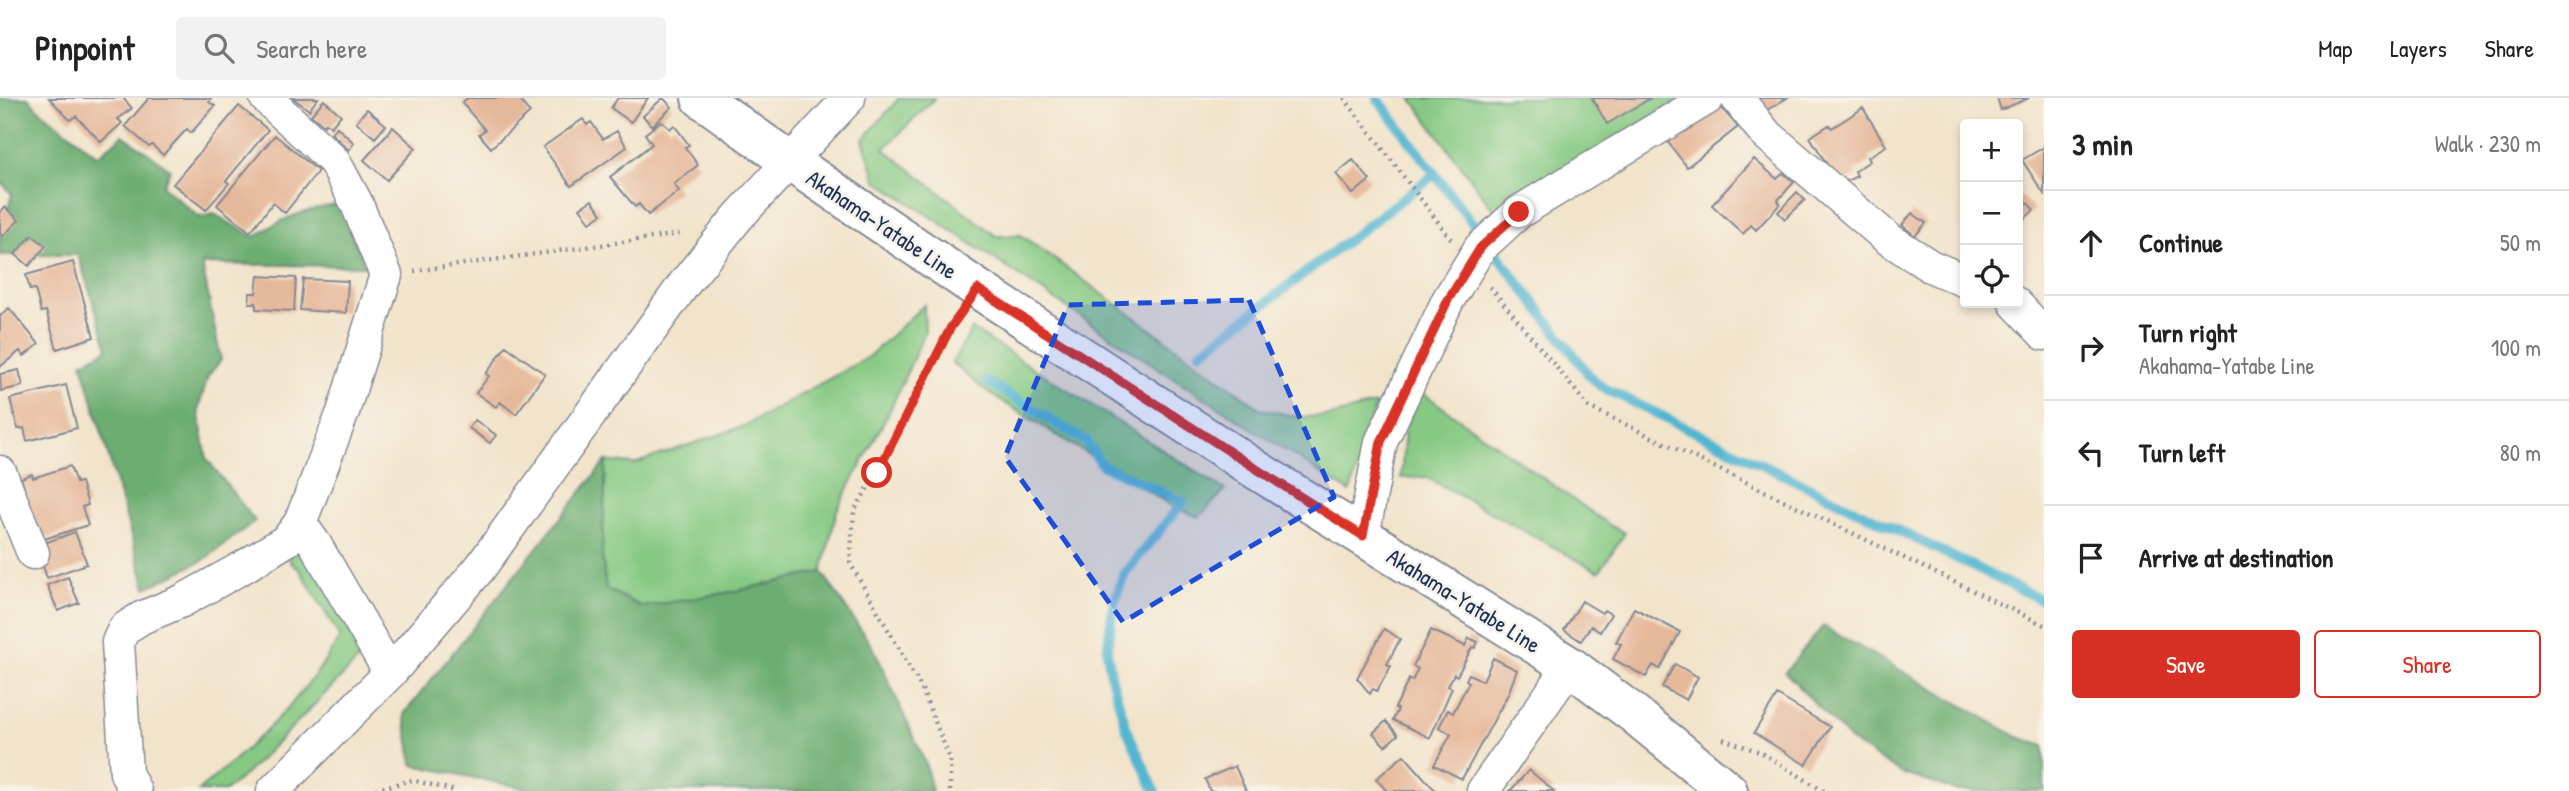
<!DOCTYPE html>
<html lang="en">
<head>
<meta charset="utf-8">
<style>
	:root { --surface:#fff; --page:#f2f2f2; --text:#222; --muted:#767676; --line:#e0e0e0; --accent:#d93025 }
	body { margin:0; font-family:"Patrick Hand",sans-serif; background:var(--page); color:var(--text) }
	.controls { position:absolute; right:21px; top:21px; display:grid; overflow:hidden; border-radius:7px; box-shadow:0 4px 10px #0003 }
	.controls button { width:63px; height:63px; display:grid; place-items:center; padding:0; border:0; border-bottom:2px solid var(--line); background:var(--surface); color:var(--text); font:35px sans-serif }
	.stop { position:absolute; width:21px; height:21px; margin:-16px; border:5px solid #d93025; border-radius:50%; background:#fff }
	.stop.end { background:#d93025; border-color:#fff; box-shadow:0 2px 7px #0008 }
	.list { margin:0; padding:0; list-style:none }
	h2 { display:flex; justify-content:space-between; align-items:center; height:91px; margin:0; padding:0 28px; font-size:30px }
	h2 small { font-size:23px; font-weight:400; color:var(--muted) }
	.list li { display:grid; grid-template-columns:46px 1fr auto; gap:21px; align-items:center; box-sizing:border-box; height:105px; padding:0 28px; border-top:2px solid var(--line) }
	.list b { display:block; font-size:26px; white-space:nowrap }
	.list p { margin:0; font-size:23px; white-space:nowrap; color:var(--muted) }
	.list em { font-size:23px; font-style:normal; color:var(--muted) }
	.actions { display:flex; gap:14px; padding:21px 28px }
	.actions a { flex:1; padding:16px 0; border:2px solid var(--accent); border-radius:7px; text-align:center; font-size:24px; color:var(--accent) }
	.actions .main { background:var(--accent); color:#fff }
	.icon { flex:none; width:38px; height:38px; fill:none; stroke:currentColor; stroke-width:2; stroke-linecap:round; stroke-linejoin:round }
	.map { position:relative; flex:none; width:2044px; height:693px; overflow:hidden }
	header { display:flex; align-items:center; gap:42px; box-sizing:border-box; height:98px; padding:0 35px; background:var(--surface); border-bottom:2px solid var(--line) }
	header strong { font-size:33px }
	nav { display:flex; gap:38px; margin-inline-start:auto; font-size:24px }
	.search { width:490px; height:63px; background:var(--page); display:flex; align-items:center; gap:18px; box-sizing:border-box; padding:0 24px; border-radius:7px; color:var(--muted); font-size:26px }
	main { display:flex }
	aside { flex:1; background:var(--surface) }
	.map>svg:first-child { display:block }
	.green { fill:#86c983; stroke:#507c70; stroke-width:2 }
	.forest { fill:#6cad71; stroke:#446e68; stroke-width:2 }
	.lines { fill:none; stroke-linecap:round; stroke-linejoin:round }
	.stream { stroke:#52b6d1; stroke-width:10 }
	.building { fill:#e6b89a }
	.minor-casing { stroke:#868a94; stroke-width:35 }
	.major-casing { stroke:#868a94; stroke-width:42 }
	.path { stroke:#868a94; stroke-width:4.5; stroke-dasharray:2 5; stroke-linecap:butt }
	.minor { stroke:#fff; stroke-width:32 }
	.major { stroke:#fff; stroke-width:38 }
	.route { stroke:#d93025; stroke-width:9 }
	.marked { fill:#1d4ed8; fill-opacity:0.2; stroke:#1d4ed8; stroke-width:5; stroke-dasharray:14 9; stroke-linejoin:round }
	.labels { text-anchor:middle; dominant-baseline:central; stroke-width:5; stroke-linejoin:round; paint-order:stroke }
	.street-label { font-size:23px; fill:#1b2f5e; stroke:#f7f3e8 }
</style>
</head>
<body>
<header>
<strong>Pinpoint</strong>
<div class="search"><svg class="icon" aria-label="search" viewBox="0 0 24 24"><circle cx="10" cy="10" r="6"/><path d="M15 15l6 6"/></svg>Search here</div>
<nav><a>Map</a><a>Layers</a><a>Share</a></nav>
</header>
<main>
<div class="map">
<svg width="2044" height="693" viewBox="0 0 2044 693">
	<rect width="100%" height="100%" fill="#f7f3e8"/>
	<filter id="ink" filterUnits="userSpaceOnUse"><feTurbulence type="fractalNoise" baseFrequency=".0143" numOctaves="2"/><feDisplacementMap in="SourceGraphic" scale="14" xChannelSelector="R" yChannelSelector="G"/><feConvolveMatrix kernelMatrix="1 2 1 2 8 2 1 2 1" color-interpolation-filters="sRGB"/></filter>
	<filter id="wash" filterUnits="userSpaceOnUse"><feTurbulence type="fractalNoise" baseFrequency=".00686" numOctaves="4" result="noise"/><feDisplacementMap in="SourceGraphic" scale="28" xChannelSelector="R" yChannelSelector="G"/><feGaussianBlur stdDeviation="1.57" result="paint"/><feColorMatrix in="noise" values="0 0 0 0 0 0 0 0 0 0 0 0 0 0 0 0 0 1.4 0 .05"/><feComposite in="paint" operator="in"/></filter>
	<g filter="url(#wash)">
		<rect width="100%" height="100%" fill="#f2e4cb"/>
		<path class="green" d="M899,0h36l-51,51 112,87 25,-1 240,174 37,8 33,-1 45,-12 -26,88 -215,-139 -259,-173 -13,-40z
			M1411,0h272l-189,113z
			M924,207l1,27 -36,80 -52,98 -15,62 -91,20 -89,15 -36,-18 -4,-34 4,-94 28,3 110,-38 124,-69z
			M972,231l253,161 -26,27 -27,-11 -185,-114 -35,-29z
			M1421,294l190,134 14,7 -26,39 -173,-95 -25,1 4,-51z
			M290,452h18l55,105 -117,119 -21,17h-27c54,-45 107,-93 142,-154l-40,-67 -10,-8z"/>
		<path class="forest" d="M0,0h29l7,9 62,49 25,-21 47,34 -7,17 36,31 15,-3 41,23c31,-22 49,-26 85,-33l25,62 -163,-2 19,96 -13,16 -10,34 9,49 48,62 -51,39 -58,28 -64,-225 26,-14 -30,-94h-78v-19l12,-42 -12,-13z
			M606,363l-4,94 4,34 36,18 89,-15 91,-20 53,79 50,111 7,29h-394l-125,-26 -9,-51z
			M1823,528l195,111 26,9v45h-86l-57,-18 -50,-32 -66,-69z"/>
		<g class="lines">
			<path class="stream" d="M1377,0l103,135
				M1496,155l94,123 12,11 442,214
				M1200,255l235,-179
				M986,283l100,60 16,24 81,37 -58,71 -11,29 -7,50 5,28 15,50 28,61"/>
		</g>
		<g id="blocks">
			<path class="building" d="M49,0h74l9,10 -14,11 4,4 -21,19 -25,-26 -6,4z
				M149,0h62l-2,4 6,4 -24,27 -4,-4 -24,26 -11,-10 -3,2 -24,-21z
				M293,0h25l-9,12z
				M467,0h51l12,15 -39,35 -12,-14 6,-4 -23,-27z
				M618,0h30l-17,24 -20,-14z
				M663,0l9,9 -20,19 -9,-10z
				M1592,0h59l-44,26z
				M1753,0h34l-25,15z
				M1997,0h32l-28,12z
				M324,2l17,15 -10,12 -5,-4 -2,3 -13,-11z
				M1718,6l20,23 -51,40 -20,-26z
				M239,8l29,24 -42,51 3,2 -23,27 -33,-26z
				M1863,10l23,38 -18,11 2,4 -15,10 2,5 -14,7 -6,-3 -27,-43 19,-12 3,3z
				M367,11l19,16 -11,13 -19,-16z
				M583,21l4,6 4,-3 12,17 14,-8 10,16 -56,39 -28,-39z
				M661,23l9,8 4,-4 15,20 -4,2 13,18 -24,19 5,7 -31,24 -9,-11 -4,3 -25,-30 42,-33 -7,-10z
				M337,29l17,16 -5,7 -18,-17z
				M393,29l23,21 -29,32 -23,-20z
				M275,37l43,36 -33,42 -12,-10 -23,29 -33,-27z
				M2044,49v47l-22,-34z
				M1754,61l23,20 6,-6 11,9 -16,18 2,4 -24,26 -5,-5 -8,9 -31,-29z
				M1353,62l17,20 -17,14 -17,-20z
				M1797,94l8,8 -20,19 -7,-7z
				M2018,94l16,18 -16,15z
				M592,102l10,14 -12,8 -10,-14z
				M5,109l14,13 -17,17 -2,-3v-22z
				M1912,115l14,10 -11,13 -13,-11z
				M32,137l14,11 -17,20 -14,-12z
				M73,164l21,75 -37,12 -11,-38 -5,1 -6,-23 -5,1 -4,-15z
				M258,178l38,2 -2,33 -38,-2v-6h-7l1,-10h6z
				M303,181l45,2 -2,32 -46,-3z
				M9,210l30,36 -15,12 -4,-5 -20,16v-51z
				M506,248l39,28 -29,40 -16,-12 -4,5 -20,-14 13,-17 -3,-2z
				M19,272l4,16 -22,5 -1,-17z
				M66,287l11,43 -50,13 -3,-13 -6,1 -8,-30z
				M475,322l21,15 -6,8 -21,-15z
				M70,368l6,17 5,-1 7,23 -6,2 6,18 -47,15 -20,-62 11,-4 1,4z
				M75,434l12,32 -40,14 -11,-32z
				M68,479l11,26 -21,8 -11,-26z
				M1582,503l20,12 2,-3 7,4 -11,18 -9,-6 -10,15 -17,-11z
				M1634,510l46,24 -20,37 -7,-4 -7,12 -33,-18 8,-15 -5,-2z
				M1384,531l16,10 -13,25 4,2 -14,25 -4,-2 -3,5 -13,-16z
				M1431,532l34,16 4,-8 9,4 -3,6 -3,-1 -15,29 -3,-2 -6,12 4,2 -22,50 -37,-18 5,-11 -3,-1 14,-29 3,2 6,-12 -5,-3z
				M1493,560l24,12 -9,24 -46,85 -28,-14 17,-31 -12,-7 9,-17 5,3 16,-31 -3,-2 3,-6 14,7z
				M1675,566l23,13 -12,23 -24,-13z
				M1777,597l53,32 -24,38 -52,-32z
				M1386,623l12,14 -13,11 -12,-13z
				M1404,657l21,24 11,12h-49l-11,-12z
				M1235,668l11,25h-36l-5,-12z
				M1529,672l25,21h-44z"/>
		</g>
	</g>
	<g filter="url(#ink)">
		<use href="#blocks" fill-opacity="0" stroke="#868a94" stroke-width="2"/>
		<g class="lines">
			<g class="minor-casing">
				<path id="minor" d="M1737,0l28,35 122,105 43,28 35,15
					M2015,205l29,31
					M0,374l33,81
					M300,425l15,21 75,129
					M1363,438l18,-94 67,-142 32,-52 39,-36 189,-114
					M135,693l-9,-18 -8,-131 6,-13 17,-11 41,-17 63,-35 42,-26 13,-17 43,-111 43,-137 -30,-73 -22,-41 -68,-63
					M273,693l117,-118 90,-105 204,-284 54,-67 111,-119
					M1483,693l87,-125"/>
			</g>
			<g class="major-casing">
				<path id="major" d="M701,0l88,63 189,128 277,180 315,197 64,48 94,77"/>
			</g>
			<path class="path" d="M1344,0l107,141
				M414,173l266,-37 2,2
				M1490,189l99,120 455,218
				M1723,641l37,13 64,39
				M369,693l43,-11 44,11
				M950,693v-32l-29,-72 -71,-124 4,-52 23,-38 74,-146 8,-12"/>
			<use href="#minor" class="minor"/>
			<use href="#major" class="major"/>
		</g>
	</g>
	<g class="lines" filter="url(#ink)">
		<path class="route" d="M877,375l74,-146 27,-38 277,179 108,68 18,-94 67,-142 32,-52 39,-36"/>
	</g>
	<path class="marked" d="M1249,202l85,197 -211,125 -118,-165 63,-152z"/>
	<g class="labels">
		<g class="street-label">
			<text transform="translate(882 126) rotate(34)">Akahama-Yatabe Line</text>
			<text transform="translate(1464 502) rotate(32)">Akahama-Yatabe Line</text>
		</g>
	</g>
</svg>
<div class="controls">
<button>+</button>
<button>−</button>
<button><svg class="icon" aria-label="locate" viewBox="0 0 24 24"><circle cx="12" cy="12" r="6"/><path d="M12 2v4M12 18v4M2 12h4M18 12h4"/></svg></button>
</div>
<div class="stop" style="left:877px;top:375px"></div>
<div class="stop end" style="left:1519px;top:114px"></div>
</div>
<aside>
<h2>3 min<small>Walk · 230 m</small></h2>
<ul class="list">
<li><svg class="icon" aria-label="ahead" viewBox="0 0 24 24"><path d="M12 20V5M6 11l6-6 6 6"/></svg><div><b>Continue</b></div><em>50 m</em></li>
<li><svg class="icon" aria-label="right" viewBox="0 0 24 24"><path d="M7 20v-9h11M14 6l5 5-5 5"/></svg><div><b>Turn right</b><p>Akahama-Yatabe Line</p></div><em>100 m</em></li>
<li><svg class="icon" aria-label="left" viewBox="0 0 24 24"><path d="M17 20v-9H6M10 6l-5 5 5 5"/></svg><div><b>Turn left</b></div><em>80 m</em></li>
<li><svg class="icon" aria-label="arrive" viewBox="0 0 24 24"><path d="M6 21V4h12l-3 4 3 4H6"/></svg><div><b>Arrive at destination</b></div></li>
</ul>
<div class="actions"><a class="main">Save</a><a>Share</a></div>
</aside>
</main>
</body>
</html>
